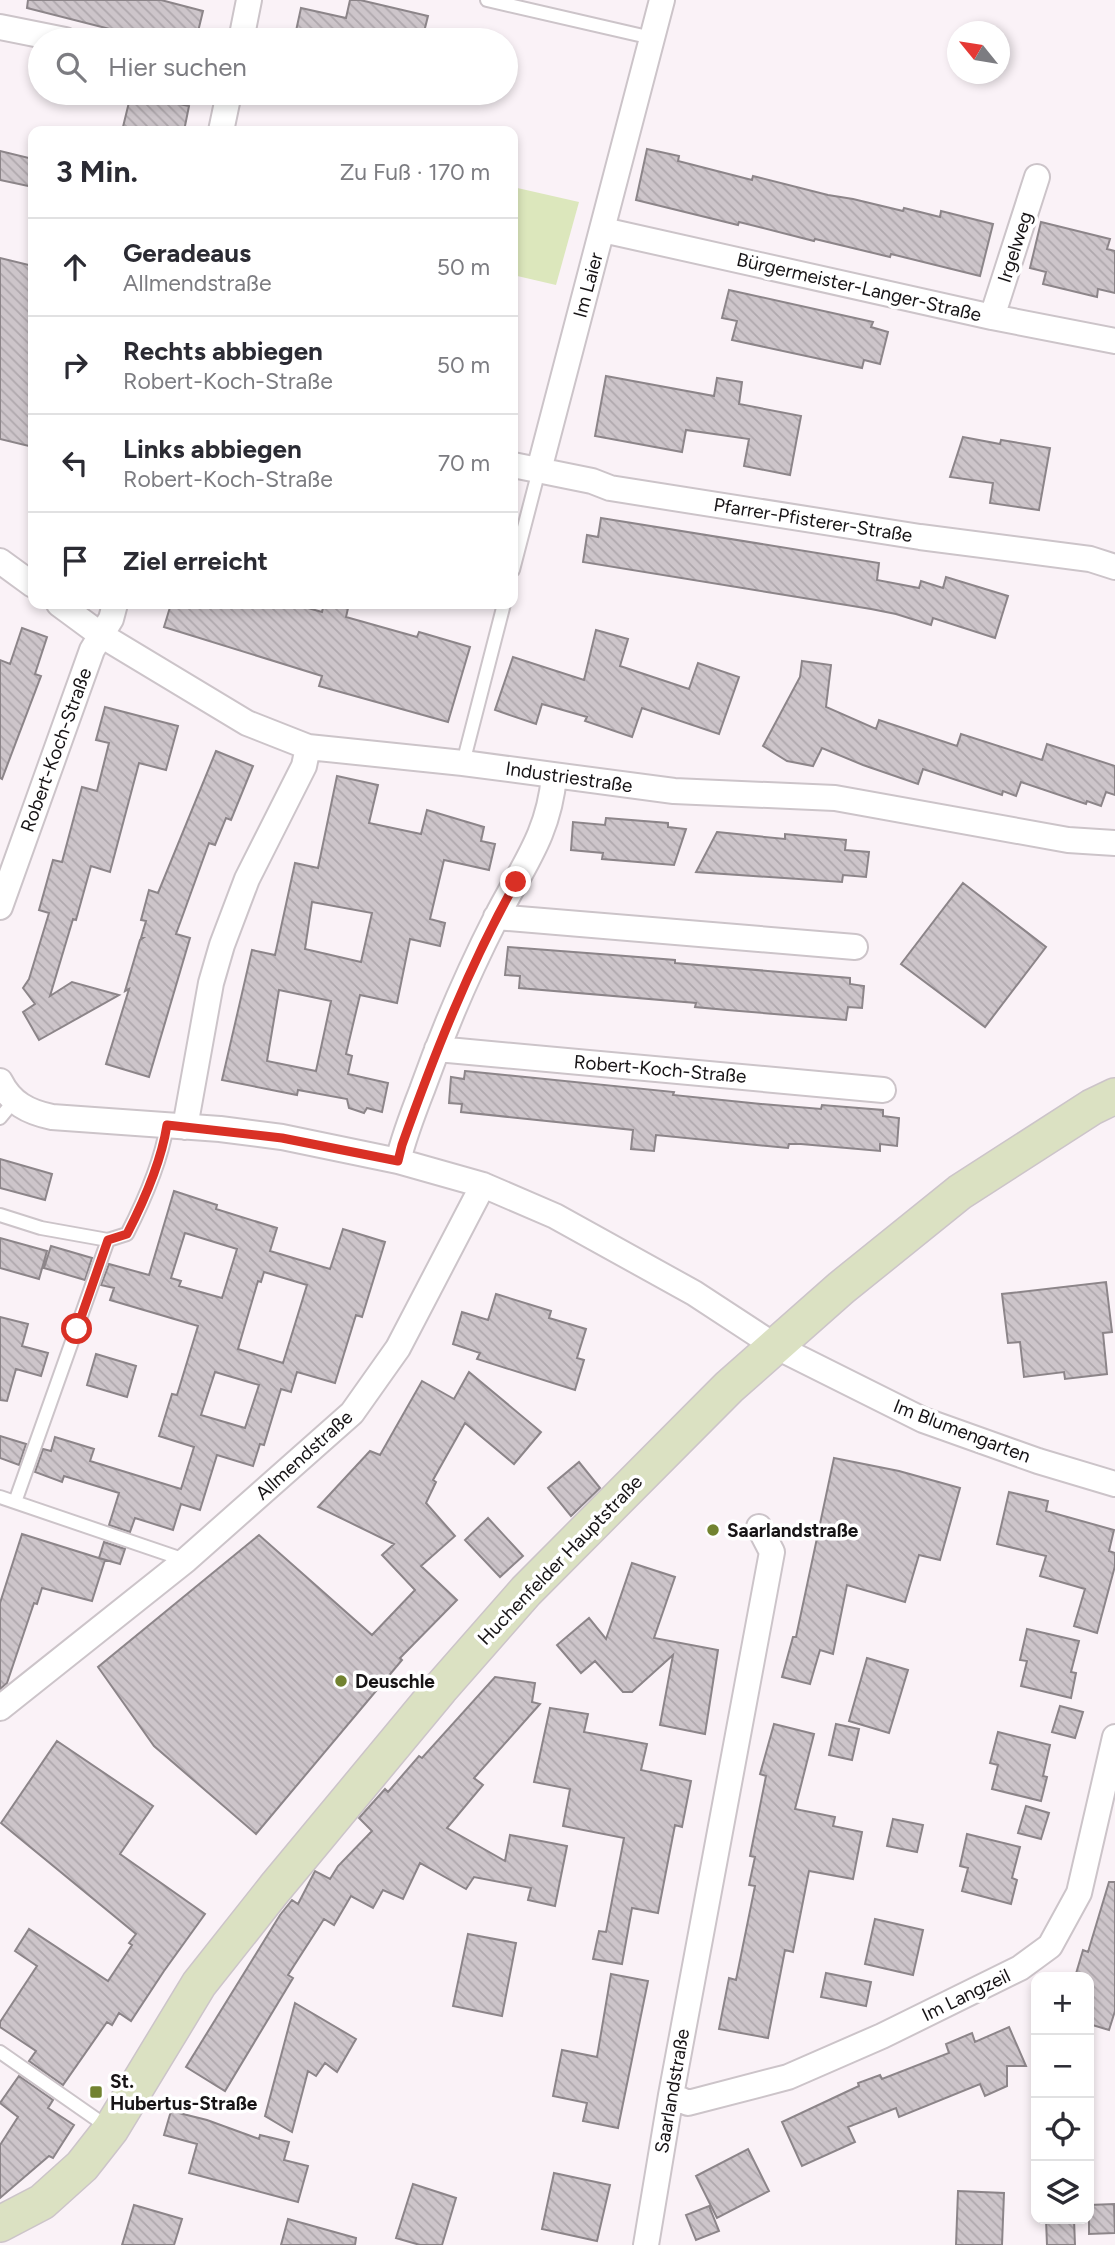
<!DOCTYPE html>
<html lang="de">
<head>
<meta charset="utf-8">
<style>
	:root { --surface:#fff; --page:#f7f7f7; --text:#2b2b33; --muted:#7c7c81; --line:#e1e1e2 }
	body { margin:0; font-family:Figtree,sans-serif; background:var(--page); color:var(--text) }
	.controls { position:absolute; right:21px; bottom:21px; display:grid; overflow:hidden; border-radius:14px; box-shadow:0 4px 10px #0003 }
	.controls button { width:63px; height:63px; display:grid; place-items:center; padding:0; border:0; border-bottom:2px solid var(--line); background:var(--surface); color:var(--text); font:35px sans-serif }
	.compass { position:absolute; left:947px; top:21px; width:63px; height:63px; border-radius:50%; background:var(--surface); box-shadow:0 4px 10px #0003; rotate:300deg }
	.stop { position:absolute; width:21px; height:21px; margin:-16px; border:5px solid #d93025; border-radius:50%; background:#fff }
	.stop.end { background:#d93025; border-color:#fff; box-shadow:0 2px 7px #0008 }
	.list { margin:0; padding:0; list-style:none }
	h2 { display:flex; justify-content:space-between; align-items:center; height:91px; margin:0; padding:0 28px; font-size:30px }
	h2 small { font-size:23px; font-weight:400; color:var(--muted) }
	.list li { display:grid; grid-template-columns:46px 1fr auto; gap:21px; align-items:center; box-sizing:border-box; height:98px; padding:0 28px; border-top:2px solid var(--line) }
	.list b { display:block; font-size:26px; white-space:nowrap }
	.list p { margin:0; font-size:23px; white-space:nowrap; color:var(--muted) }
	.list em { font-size:23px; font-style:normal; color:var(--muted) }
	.icon { flex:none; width:38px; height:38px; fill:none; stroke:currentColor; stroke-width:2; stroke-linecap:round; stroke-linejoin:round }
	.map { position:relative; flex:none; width:1115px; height:2245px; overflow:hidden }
	.search { position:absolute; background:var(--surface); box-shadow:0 4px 10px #0003; left:28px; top:28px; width:490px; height:77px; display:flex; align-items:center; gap:18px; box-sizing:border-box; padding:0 24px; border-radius:38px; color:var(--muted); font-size:26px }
	.panel { position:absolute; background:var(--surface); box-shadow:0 4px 10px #0003; left:28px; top:126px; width:490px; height:483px; border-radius:14px }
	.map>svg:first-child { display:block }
	.pitch { fill:#dce7bc }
	.building { fill:url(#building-back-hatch); stroke:#8c8589; stroke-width:2; fill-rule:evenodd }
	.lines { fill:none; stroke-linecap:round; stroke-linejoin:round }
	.lane-casing { stroke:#ccc4c9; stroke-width:16 }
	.street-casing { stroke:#ccc4c9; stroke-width:28 }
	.secondary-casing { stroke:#ccc4c9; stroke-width:38 }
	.lane { stroke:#fff; stroke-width:12 }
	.street { stroke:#fff; stroke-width:24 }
	.secondary { stroke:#dbe1c2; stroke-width:35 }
	.route { stroke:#d93025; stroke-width:9 }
	.poi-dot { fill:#728230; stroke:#fff; stroke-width:2.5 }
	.labels { text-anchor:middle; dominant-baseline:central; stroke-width:7; stroke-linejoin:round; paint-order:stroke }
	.street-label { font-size:19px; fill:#171416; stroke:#fff }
	.poi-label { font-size:19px; font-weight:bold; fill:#171416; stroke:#fff; text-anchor:start }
</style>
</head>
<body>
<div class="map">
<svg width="1115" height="2245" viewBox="0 0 1115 2245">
	<defs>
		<pattern id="building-back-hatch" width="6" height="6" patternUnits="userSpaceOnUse" patternTransform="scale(1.75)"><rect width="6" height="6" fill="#cdc5ca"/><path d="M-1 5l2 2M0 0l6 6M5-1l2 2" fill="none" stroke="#afa8ad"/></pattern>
	</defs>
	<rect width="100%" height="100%" fill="#faf2f7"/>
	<path class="pitch" d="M513,187l66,15 -23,83 -43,-10z"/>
	<path class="building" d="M28,0h133l42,11 -7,29h-43l-126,-32z
		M350,0h10l68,16 -6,24h-128l7,-32 45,10z
		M131,94l58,12 -5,25h-62z
		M647,149l32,7 -1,5 74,19 1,-4 75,19 25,4 50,12 1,-3 36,9 1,-6 52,13 -13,52 -89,-22 -1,3 -75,-18 -1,2 -75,-19 -1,3 -102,-25z
		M0,151l33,8v28l-33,-7z
		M1041,222l69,17 -3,10 8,2v42l-17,-4 -1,8 -54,-13 3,-12 -16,-4z
		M0,258l33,8v181l-33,-8z
		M729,290l144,32 -2,5 17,5 -8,32 -16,-4 -2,8 -130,-28 5,-19 -15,-3z
		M606,376l108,20 3,-18 25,4 -3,22 62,12 -11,59 -46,-9 5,-27 -63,-9 -4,22 -87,-16z
		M963,437l37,7 1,-4 49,8 -11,62 -49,-7 3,-20 -43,-6z
		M601,518l278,45 -2,17 42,8 2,-7 22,7 3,-11 62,19 -13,42 -62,-20 -2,7 -35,-11 -25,-5 -288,-47 4,-27 11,2z
		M171,604h123l28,8 2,-8h25l-3,13 71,20 2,-5 51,15 -22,75 -129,-36 3,-10 -158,-49z
		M22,628l25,9 -12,37 6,2 -39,103 -2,-1v-118l10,4z
		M596,630l32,9 -8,27 69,23 9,-26 41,14 -20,57 -77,-26 -10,29 -47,-16 2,-4 -45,-13 -6,20 -41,-14 18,-53 71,23z
		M802,661l29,4 -5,42 50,22 3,-9 78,26 4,-12 81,26 5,-16 68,22v29l-9,-3 -5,14 -14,-5 -1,3 -65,-22 -5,14 -13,-5 -1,4 -79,-26 -5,15 -55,-19 -41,-17 -9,18 -26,-5 -24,-15 37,-69z
		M105,707l73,19 -12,44 -27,-7 -29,109 -19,-6 -15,54 -3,-1 -23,77 22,-14 47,13 -80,45 -16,-28 12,-8 -12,-16 6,-9 20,-66 -10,-3 14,-50 9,2 20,-75 15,4 12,-48 -13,-3z
		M216,751l37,15 -22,54 -5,-2 -11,27 -6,-2 -33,91 14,4 -41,139 -43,-13 23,-75 -4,2 15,-51 3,-2h-2l5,-17 -5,-1 8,-30 9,3z
		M337,776l41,9 -9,38 52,11 6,-24 57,17 -3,14 14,3 -6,26 -45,-10 -14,59 15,4 -5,23 -30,-7 -13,64 -37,-8 -14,59 6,2 -4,18 40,9 -6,29 -15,-4 -3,5 -15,-5 -2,-9 -49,-9 -1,5 -75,-15 30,-130 23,5 20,-92 23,5zM312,902l60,11 -11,49 -56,-13zM279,990l52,11 -15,70 -49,-10z
		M606,818l62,5v4l18,2 -12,36 -72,-6 1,-6 -32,-3 2,-28 32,3z
		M717,832l68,7v-5l61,6 -1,10 24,2 -3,25 -23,-2 -1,7 -146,-10z
		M963,883l83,64 -61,80 -84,-63z
		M508,947l105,8 62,5v3l175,15v6l14,2 -2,22 -14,-1 -2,13 -119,-10 -32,-3 1,-4 -177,-15 1,-12 -15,-1z
		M465,1071l209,21 -1,3 88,9 60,5 1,-4 61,5v6l16,2 -2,28 -17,-2v7l-79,-7h-12l-1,4 -132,-13 -2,16 -23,-2 2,-19 -172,-18 1,-8 -13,-1 2,-26 13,2z
		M0,1159l52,15 -7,26 -45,-12z
		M174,1191l43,14 -1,4 61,19 -7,23 60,18 13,-40 42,13 -23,75 -6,-2 -21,68 -38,-11 -6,20 -10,-3 -17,56 -4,-1 -7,22 -36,-11 -17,55 -19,-6 -8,26 -38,-12 -5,14 -21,-7 10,-32 -55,-17 -2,6 -27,-10 8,-23 8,2 4,-14 39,12 -4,12 91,28 13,-42 -35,-11 13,-42 5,1 21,-69 -88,-26 4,-12 -13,-3 8,-21 40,11zM185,1233l52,16 -15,49 -43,-12 2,-5 -10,-3zM264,1272l43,13 -24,78 -45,-14 20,-68 3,1zM215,1372l44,13 -14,43 -44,-13z
		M0,1238l47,13 -8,28 -39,-11z
		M51,1246l41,12 -7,22 -41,-12z
		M1106,1282l6,50 -9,1 4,41 -42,5 -1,-7 -40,5 -4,-35 -12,1 -6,-49z
		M496,1294l55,17 -2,7 37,11 -9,29 7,2 -9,30 -98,-31 3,-6 -27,-9 9,-32 26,8z
		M0,1317l28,7 -6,22 26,7 -7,23 -25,-7 -9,32 -7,-1z
		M96,1354l40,12 -9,31 -40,-12z
		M469,1372l72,60 -27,32 -49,-41 -32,57 3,2 -10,21 29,33 -34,30 36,34 -57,58 2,2 -146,174 -102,-88 -56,-79 161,-132 113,100 43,-45 -33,-35 12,-11 -76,-37 52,-56 10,4 42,-74 32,18z
		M0,1436l26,8 -7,21 -19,-7z
		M834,1458l65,13 61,17 -20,72 -21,-5 -14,47 -58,-17 -14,69 -13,-4 -10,34 -28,-7 11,-40h3z
		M579,1462l21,26 -29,28 -23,-28z
		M1009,1492l39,9 -2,10 68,19 -5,21 6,2v13l-18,67 -23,-7 11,-37 -45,-13 6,-20 -49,-12z
		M488,1518l35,38 -23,21 -35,-37z
		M22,1534l83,26 -13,41 -50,-13 -5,16 -3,-1 -27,80 -7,6v-86z
		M104,1542l21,7 -5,15 -21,-6z
		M632,1563l43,14 -21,61 64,12 -13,84 -45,-9 13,-70 -41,37h-9l-28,-31 -14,12 -24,-28 32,-27 17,21z
		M1027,1629l52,12 -8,31 5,1 -5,25 -50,-12 6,-25 -7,-1z
		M867,1658l41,12 -19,63 -40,-12z
		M495,1677l40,6 -3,19 8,2 -66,74 9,7 -36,43 58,33 5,-26 57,11 -12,60 -27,-6 3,-12 -57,-11 -8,12 -46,-26 -17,36 -20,-9 -10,18 -22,-12 -17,29 -10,-6 -36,56 5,3 -68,113 -39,-24 94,-152 12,-15 6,4 17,-33 15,8 8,-13 34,-35 -13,-13 26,-29 3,3 31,-36 3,2z
		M1060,1706l23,6 -8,26 -23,-6z
		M550,1708l38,6 -4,18 63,12 -6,26 50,11 -9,46 -7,-2 -17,88 -26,-5 -10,56 -29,-5 6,-28 7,1 18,-94 -61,-12 7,-37 -36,-7z
		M774,1724l40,10 -19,75 40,8 -2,9 29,6 -9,47 -44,-8 -16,81 -8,-2 -17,88 -49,-9 10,-51 7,2 19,-94 -6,-1 6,-28 -5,-1 16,-80 -6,-2z
		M836,1724l23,5 -7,31 -23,-5z
		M998,1732l52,13 -7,31 4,1 -6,24 -49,-12 6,-24 -8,-2z
		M57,1741l96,65 -33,48 85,60 -41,57 -33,50 -12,-8 -7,12 -5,-3 -44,63 -34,-24 7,-10 -36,-24v-5l37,-56 -22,-15 14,-22 79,52 24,-36 -3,-2 7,-9 -135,-111z
		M1026,1806l23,7 -8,26 -23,-6z
		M893,1819l30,6 -6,27 -30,-6z
		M967,1834l53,13 -8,31 5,2 -6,24 -49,-13 6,-23 -8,-2z
		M1109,1882h6v129l-6,19 -20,-6v-47h-14l8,-27 5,2z
		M875,1919l48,11 -10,45 -48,-11z
		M468,1934l48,9 -14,73 -49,-10z
		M826,1973l45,9 -5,24 -45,-9z
		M611,1974l37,7 -30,147 -35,-7 4,-18 -34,-7 9,-46 35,7z
		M295,2003l61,36 -19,33 -12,-9 -9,13 -8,-5 -16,61 -27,-16z
		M1009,2027l17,39h-19v20l-22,10 -5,-12 -81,33 -3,-9 -48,19 7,15 -53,24 -20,-44 64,-30 13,-6 -1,-3 22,-8 2,4 67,-26 -3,-9 26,-11 3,9z
		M19,2076l34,24 -5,8 26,17 -21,33 -4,-2 -49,42v-53l18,-28 -18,-14z
		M171,2111l36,9 52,19 1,-4 29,7 -5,18 24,6 -10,36 -109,-29 8,-29 -33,-9z
		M748,2149l21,42 -52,27 -21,-42z
		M554,2173l56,12 -13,56 -55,-12z
		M413,2184l43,14 -14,47h-22l-24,-7z
		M958,2191l46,2 -2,52h-46z
		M1114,2204l1,29 -26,1v-29z
		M134,2205l48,14 -8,26h-52z
		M709,2206l10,25 -23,9 -10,-25z
		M288,2219l68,19 -1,7h-74z
		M1046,2219h28l1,26h-28z"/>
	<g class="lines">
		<g class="lane-casing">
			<path id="lane" d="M487,0l165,38
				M513,570l26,-100
				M463,763l41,-159
				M0,1118l14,-17
				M0,1215l41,13 67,12 19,-6c17,-33 34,-71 40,-109
				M0,1497l185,63
				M15,1502l93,-262
				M0,2052l109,76"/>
		</g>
		<g class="street-casing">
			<path id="street" d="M0,27l65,13
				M241,40l8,-40
				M221,131l8,-38
				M603,230l389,87 123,24
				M992,317l45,-140
				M513,465l79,16 18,7 310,49 170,22 25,8
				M539,470l123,-470
				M0,561l33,24
				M59,604l42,31 146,88 61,24 155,16 211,28 161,7 233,42 47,3
				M0,907l92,-257 19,-31 4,-15
				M496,917l359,30
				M437,1049l446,41
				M0,1081c11,22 28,31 52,36l168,12 62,8 116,24 85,24 72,31 139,77 81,53 148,74 115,41 77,23
				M185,1127l26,-144 11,-38 25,-66 57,-113 4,-19
				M398,1161c6,-25 15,-48 24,-71 21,-59 46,-117 74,-172 26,-51 53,-83 58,-142
				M0,1708l186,-148 166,-147 46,-65 85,-163
				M671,2095l17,8 100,-26 94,-41 138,-68 30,-22 29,-53 36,-156
				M646,2245l25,-150 101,-543 -13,-25"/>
		</g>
		<g class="secondary-casing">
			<path id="secondary" d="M0,2224l42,-22 40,-36 29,-37 88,-145 76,-96 165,-199 86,-98 203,-204 112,-99 119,-96 132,-85 23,-11"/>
		</g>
		<use href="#lane" class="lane"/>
		<use href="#street" class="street"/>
		<use href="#secondary" class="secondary"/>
	</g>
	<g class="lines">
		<path class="route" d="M77,1329l31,-89 19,-6c17,-33 34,-71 40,-109l115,13 116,23 4,-16c32,-90 67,-179 114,-263"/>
	</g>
	<g class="poi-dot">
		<circle cx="713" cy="1530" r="7"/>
		<circle cx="341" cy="1681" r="7"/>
		<rect x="89" y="2085" width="14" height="14" rx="3.5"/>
	</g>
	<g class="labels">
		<g class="street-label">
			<text transform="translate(1015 247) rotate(-72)">Irgelweg</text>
			<text transform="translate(588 285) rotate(-75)">Im Laier</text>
			<text transform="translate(859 287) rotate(13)">Bürgermeister-Langer-Straße</text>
			<text transform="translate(813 520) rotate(9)">Pfarrer-Pfisterer-Straße</text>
			<text transform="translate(56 750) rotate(-70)">Robert-Koch-Straße</text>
			<text transform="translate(569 777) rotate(8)">Industriestraße</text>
			<text transform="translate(660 1069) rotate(5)">Robert-Koch-Straße</text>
			<text transform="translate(962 1431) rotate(21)">Im Blumengarten</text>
			<text transform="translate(304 1455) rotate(-42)">Allmendstraße</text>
			<text transform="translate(560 1560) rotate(-46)">Huchenfelder Hauptstraße</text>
			<text transform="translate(966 1995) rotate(-26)">Im Langzeil</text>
			<text transform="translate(672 2091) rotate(-80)">Saarlandstraße</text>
		</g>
		<g class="poi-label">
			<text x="727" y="1530">Saarlandstraße</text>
			<text x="355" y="1681">Deuschle</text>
			<text x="110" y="2081">St.<tspan x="110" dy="22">Hubertus-Straße</tspan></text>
		</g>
	</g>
</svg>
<div class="controls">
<button>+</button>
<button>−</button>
<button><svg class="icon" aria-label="locate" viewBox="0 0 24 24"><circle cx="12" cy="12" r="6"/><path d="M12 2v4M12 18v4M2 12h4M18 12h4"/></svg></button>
<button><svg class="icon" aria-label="layers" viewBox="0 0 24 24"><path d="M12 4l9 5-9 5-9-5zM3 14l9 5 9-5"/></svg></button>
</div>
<svg class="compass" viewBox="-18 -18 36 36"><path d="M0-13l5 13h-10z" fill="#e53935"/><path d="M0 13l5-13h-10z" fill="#7c7c81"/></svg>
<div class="stop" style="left:77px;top:1329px"></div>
<div class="stop end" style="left:516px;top:882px"></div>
<div class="search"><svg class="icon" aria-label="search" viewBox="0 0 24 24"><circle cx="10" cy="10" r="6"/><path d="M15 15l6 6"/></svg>Hier suchen</div>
<section class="panel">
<h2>3 Min.<small>Zu Fuß · 170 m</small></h2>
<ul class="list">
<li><svg class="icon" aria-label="ahead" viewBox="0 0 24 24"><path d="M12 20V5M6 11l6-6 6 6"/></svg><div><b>Geradeaus</b><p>Allmendstraße</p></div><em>50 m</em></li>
<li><svg class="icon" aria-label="right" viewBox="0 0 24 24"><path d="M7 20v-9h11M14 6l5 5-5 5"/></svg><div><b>Rechts abbiegen</b><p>Robert-Koch-Straße</p></div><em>50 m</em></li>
<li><svg class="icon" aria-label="left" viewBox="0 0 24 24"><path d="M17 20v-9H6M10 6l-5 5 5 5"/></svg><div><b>Links abbiegen</b><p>Robert-Koch-Straße</p></div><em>70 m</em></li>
<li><svg class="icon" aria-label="arrive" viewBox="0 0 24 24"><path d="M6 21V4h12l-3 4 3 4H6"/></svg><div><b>Ziel erreicht</b></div></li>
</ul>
</section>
</div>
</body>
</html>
